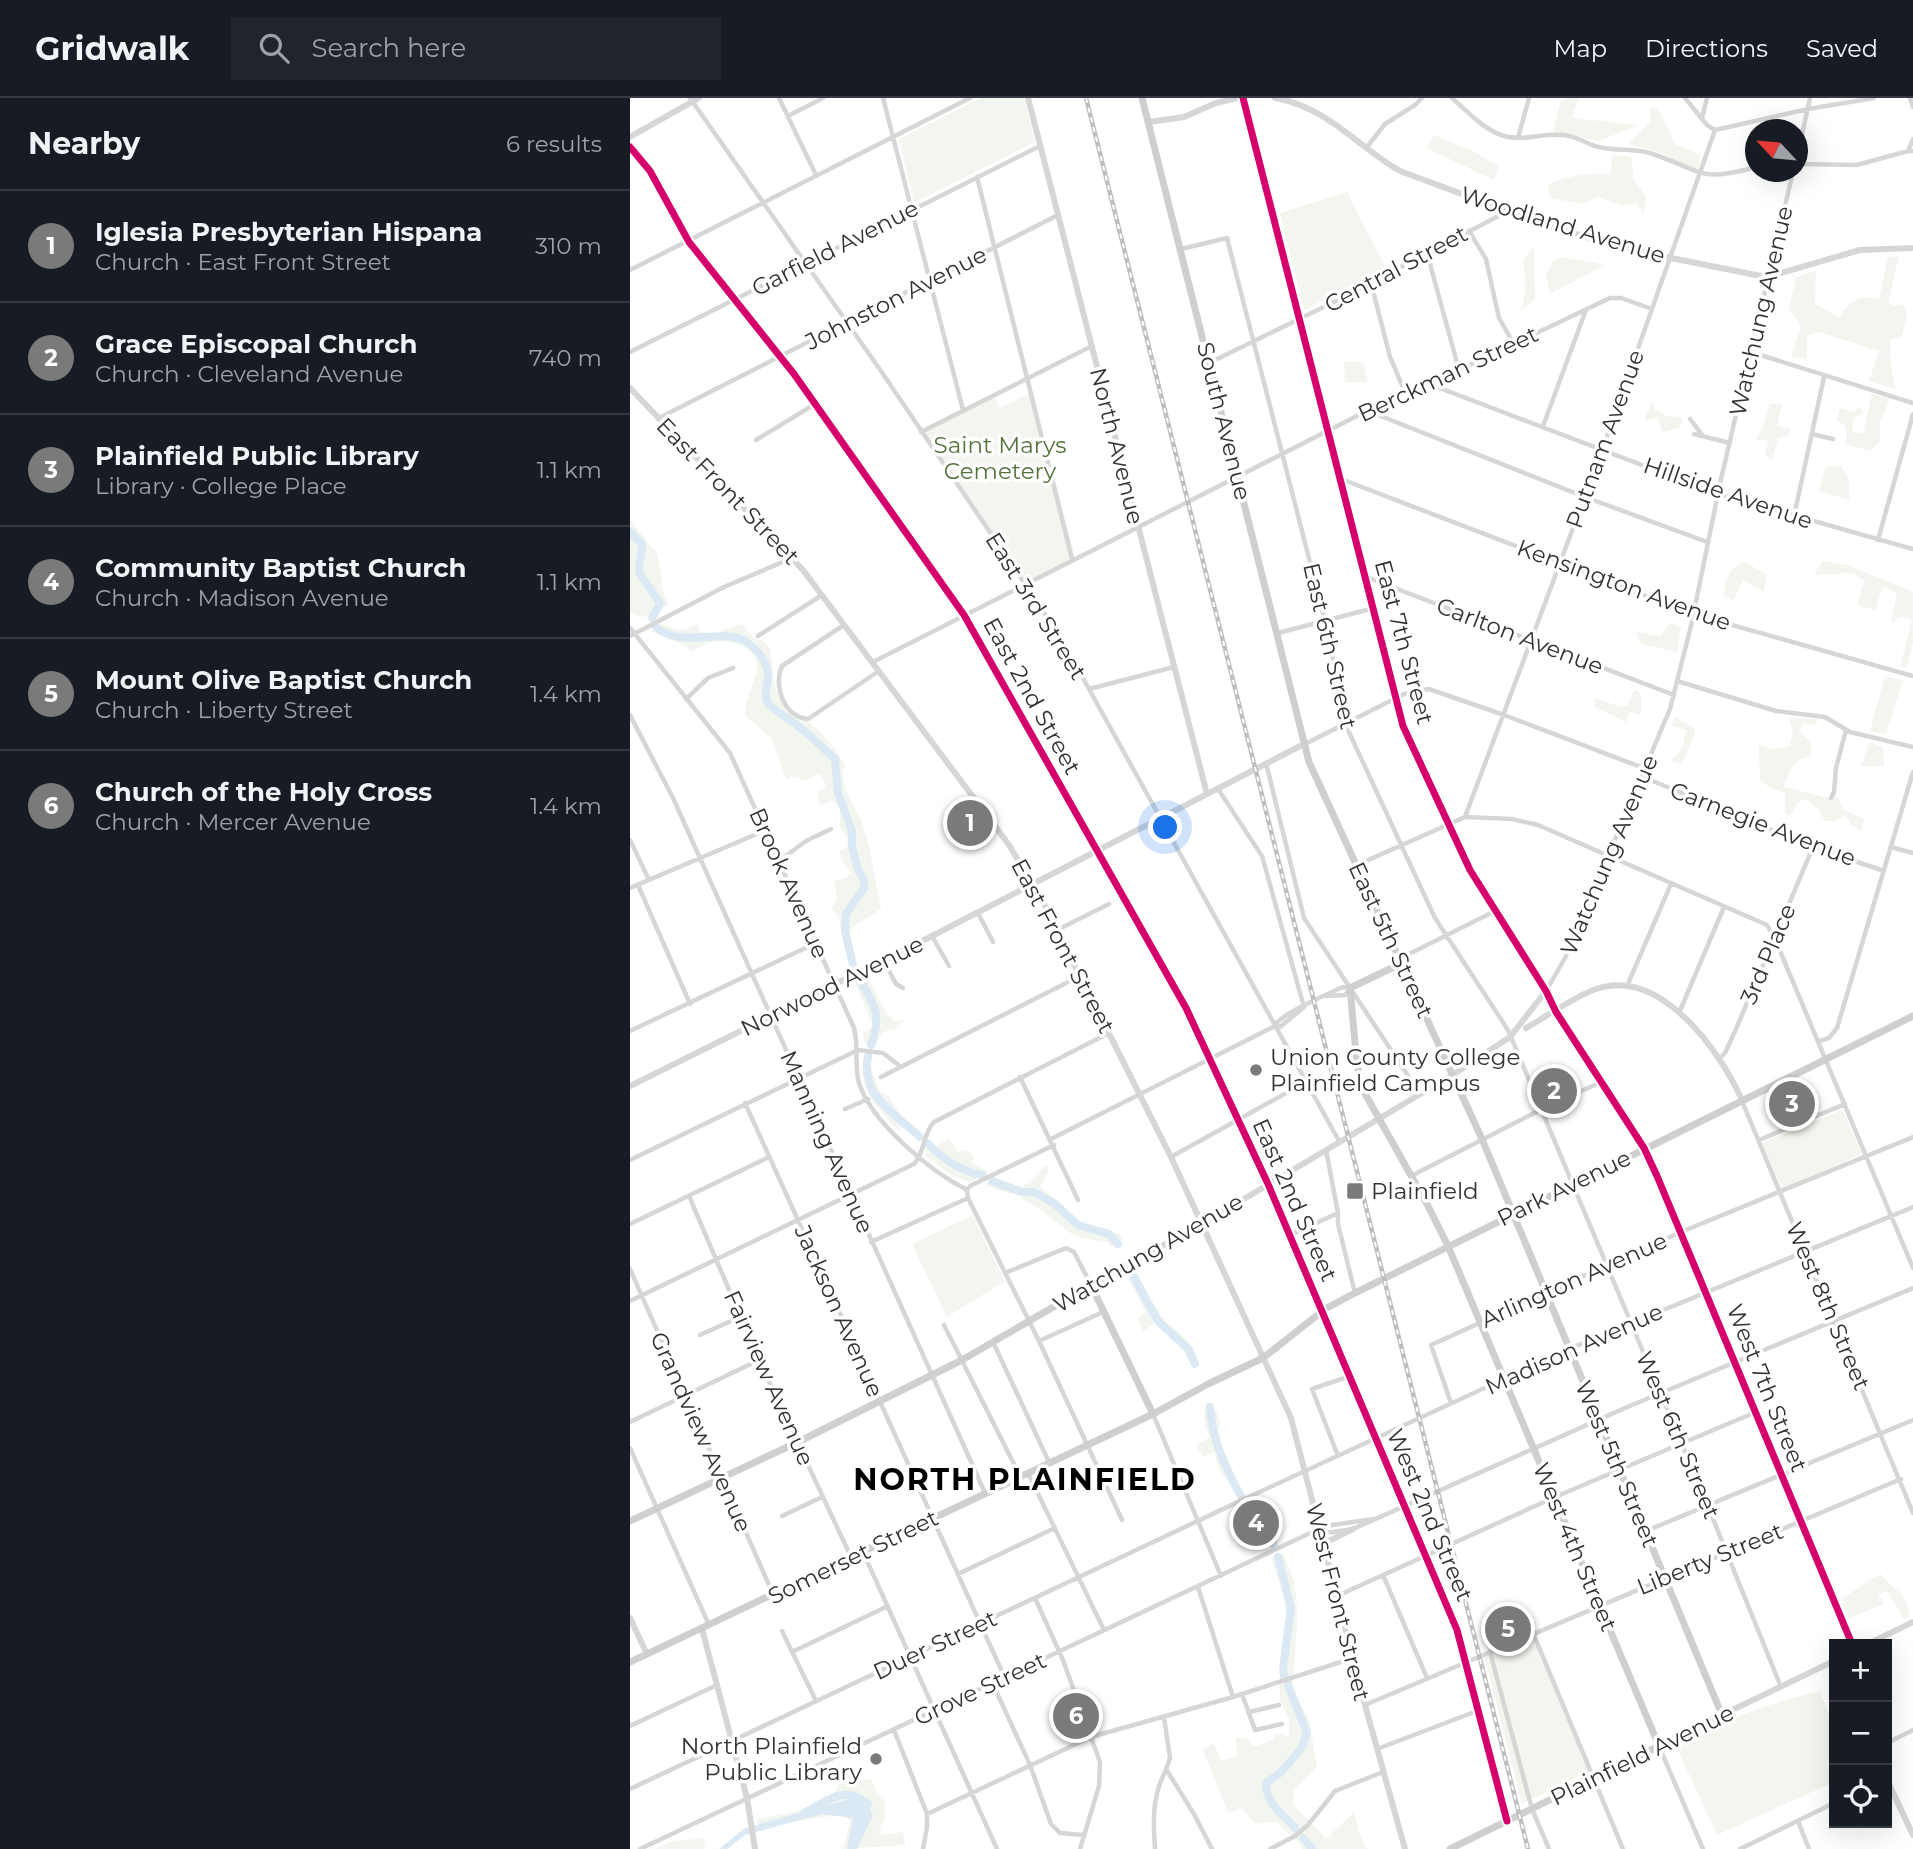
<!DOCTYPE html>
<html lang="en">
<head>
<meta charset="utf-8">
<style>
	:root { --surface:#171b24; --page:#20242c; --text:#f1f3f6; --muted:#9ea1a6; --line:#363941; --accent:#7a7a7a }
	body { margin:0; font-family:Montserrat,sans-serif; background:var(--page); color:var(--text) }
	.controls { position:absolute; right:21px; bottom:21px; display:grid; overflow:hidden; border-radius:0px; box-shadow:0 7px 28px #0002 }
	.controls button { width:63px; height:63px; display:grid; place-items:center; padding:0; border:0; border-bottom:2px solid var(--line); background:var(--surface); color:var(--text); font:35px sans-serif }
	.compass { position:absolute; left:1115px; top:21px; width:63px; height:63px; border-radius:50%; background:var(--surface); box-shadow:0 7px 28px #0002; rotate:296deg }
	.you { position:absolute; left:536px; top:730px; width:24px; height:24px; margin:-18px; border:5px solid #fff; border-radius:50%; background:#1a73e8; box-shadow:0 0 0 10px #1a73e833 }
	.badge { display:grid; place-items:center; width:46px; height:46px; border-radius:50%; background:var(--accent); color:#fff; font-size:23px; font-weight:700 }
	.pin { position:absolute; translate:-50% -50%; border:4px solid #fff; box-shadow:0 2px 7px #0006 }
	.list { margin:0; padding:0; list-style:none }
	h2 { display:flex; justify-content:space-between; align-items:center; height:91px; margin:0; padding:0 28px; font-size:30px }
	h2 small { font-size:23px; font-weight:400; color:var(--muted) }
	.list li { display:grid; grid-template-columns:46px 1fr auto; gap:21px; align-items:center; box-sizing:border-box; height:112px; padding:0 28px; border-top:2px solid var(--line) }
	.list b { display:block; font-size:26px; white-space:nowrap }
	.list p { margin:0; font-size:23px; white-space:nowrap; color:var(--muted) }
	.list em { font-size:23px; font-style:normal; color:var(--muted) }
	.icon { flex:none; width:38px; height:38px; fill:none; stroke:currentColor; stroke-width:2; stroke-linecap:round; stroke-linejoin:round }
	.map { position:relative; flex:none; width:1283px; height:1751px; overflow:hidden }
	header { display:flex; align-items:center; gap:42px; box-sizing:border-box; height:98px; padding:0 35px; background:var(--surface); border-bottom:2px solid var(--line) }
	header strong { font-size:33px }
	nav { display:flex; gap:38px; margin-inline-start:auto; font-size:24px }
	.search { width:490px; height:63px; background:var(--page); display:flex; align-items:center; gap:18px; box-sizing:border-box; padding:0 24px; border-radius:0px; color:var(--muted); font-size:26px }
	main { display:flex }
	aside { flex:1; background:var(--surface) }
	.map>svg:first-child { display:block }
	.green { fill:#f2f6ee }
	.water { fill:#dbe9f4 }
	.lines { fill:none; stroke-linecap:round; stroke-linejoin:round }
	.river { stroke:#dbe9f4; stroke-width:8 }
	.minor { stroke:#d6d6d6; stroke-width:4.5 }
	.tertiary { stroke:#d6d6d6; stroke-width:6 }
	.secondary { stroke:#cfcfcf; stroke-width:7 }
	.rail-casing { stroke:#bebebe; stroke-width:4.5 }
	.rail { stroke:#fff; stroke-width:2; stroke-dasharray:5; stroke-linecap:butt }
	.cycleway-casing { stroke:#fff; stroke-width:11 }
	.cycleway { stroke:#d6006c; stroke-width:7 }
	.poi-dot { fill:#7a7a7a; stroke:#fff; stroke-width:2.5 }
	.labels { text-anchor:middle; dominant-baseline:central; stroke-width:7; stroke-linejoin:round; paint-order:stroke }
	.street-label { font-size:23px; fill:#323232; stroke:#fff }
	.park-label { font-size:23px; fill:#52733b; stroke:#fff }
	.poi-label { font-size:23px; fill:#323232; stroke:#fff; text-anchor:start }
	.district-label { font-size:30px; font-weight:bold; letter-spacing:2px; fill:#000; stroke:#fff }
</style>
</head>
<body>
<header>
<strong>Gridwalk</strong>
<div class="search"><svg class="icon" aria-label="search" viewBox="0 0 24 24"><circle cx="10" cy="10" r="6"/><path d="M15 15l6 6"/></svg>Search here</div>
<nav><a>Map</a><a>Directions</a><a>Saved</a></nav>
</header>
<main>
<aside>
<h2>Nearby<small>6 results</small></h2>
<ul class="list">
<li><span class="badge">1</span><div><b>Iglesia Presbyterian Hispana</b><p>Church · East Front Street</p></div><em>310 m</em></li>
<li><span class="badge">2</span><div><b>Grace Episcopal Church</b><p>Church · Cleveland Avenue</p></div><em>740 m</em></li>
<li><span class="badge">3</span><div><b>Plainfield Public Library</b><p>Library · College Place</p></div><em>1.1 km</em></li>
<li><span class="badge">4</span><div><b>Community Baptist Church</b><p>Church · Madison Avenue</p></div><em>1.1 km</em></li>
<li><span class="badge">5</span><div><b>Mount Olive Baptist Church</b><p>Church · Liberty Street</p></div><em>1.4 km</em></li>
<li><span class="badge">6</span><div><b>Church of the Holy Cross</b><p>Church · Mercer Avenue</p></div><em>1.4 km</em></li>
</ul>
</aside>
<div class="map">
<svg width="1283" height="1751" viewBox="0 0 1283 1751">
	<rect width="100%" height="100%" fill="#fff"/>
	<path class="green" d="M351,0h43l11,44 -121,61 -15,-64z
		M939,0h10l-7,20 67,7 -40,16 -46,-10 8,-31z
		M1020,9l8,2 13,25 3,10 27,11 -3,16 -37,-18 -32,-9 22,-23z
		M804,37l39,16 25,15 -4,14 -68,-32z
		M983,57l19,2 1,22 13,17 -2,18 -8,-11 -13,3 -26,-9 -14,7 -33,-6 -2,-14c21,-8 39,-12 62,-10z
		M717,94l39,77 -82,41 -24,-97z
		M904,148l1,53 -15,13c7,-17 6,-34 3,-52z
		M1269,158l-11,47 6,3 9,-2 4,9 -5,23 -11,3 -1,19 5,31 -26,-8 10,-30 -60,-19 -12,4v24l-16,-3 10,-31 -12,-18 7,-30 20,-8 -1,34 24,13c11,-17 21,-22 40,-18l9,-42z
		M934,159l41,8 -55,29 -4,-19 7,-14z
		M714,264h19l5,20h-23z
		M402,294l43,166 -48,25 -105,-151 72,-35 6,11z
		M1242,296l18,5 -10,24v18l-9,10 -27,-7 3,-9 -2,-10 -8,-4 3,-13 14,4 6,-6 4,7 -10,5 -2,14 11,2z
		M1022,303l3,9 12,6 16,2 -3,10 -17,4 -6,-14 -13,3z
		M1140,305l12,2 -5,21 14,3 -4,7 -9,2 -6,23 -7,-7 3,-13 -12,-2 8,-15z
		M1211,368l8,13v21l-30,-9 7,-24z
		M0,422l27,33 5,24 -1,7 7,21c-16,9 -20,17 -38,7z
		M1112,463l25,13 -3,18 -21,-12 -9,20 -10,-4c1,-17 4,-24 18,-35z
		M1192,463l25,4 66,27v51l-6,24h-7l12,-48 -12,-2 -9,6 6,-30 -14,-6 -8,23 -18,-5 7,-24 -11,-8 -39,2z
		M67,525l3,9 14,1 28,-9 12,14 9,3 7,7c3,15 1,33 9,48 7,13 16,18 28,25 14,10 32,30 38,46l-3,5 4,19 15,28 8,27 12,63 -28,18 -4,7 -8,-3 -2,-14 -8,-8 6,-11 -3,-18 12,-2 5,-5 -10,-14 -1,-8 8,-4 -1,-9 -7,-11v-21l-8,-5 -12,4 -3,-13 9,-5 -6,-13 -18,7 -4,-5 -12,3 -13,-39 -28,-25c0,-19 14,-38 12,-52 -3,-18 -31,-24 -46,-21 -6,2 -14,7 -20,10 -9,-12 -27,-13 -40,-21l14,-7c12,8 20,8 32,-1z
		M1040,525l11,4 -4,25 -36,-8 -5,-12 25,4z
		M1255,578l18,4 -17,54 -16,-3z
		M1004,592l6,2 2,12 -2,11 -10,-3 -4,10 -32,-16 1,-8 26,9 7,-2z
		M1047,619l19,13 -14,34 -11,-3 11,-13 4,-18 -14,-4 2,-8z
		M1159,620l29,1 -3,7 -11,-3 -5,8 13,12 -2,14c-17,2 -22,15 -26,30l42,10h12l6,13 20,9 -3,12 -10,-6 -5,-10 -10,6h-11l-8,-13 -11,-9 -8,3 -8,14 -5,-2v-20l-25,-12 -1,-37 13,4 17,-2 4,-15z
		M1239,644l14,5 1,19h-23z
		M236,878c11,14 15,34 28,45l12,-2 -10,10c-13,1 -15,5 -21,16l-10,-2 -2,-10 11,-5 -19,-46z
		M239,959h4l-3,9 10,25 9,6 13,20 19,15 -3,8 -13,-13 -7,3 -4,-3 -25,-30 -7,-24z
		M1212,1012l20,44 -80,35 -20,-46z
		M319,1041l9,13 10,-2 7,8 -5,4 19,10 -19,10 -19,-7 -26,-20 1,-9h11z
		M416,1067l3,7 -9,14 2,3c12,8 21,16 30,26 10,12 34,14 48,19l3,6 -12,7 -4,-5 -25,-4 -12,-5 -35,-27 -13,-7 -1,-4 -8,-4 -3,3 -25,-9 11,-7 25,9 6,-3z
		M343,1117l32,66 -58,36 -35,-73z
		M504,1169l19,37 13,19 10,6 17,18 6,15 -8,4 -7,-18 -29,-24 -12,7 -6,-12 9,-7 -21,-39z
		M584,1309l7,17 -6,8 21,46c-16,4 -19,-14 -22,-26l-11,5 -7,-12 14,-8 -5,-11 -1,-16z
		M619,1406c8,14 21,24 30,37l-10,5 -27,-37z
		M653,1456c23,43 11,86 10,132l2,9 14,25 8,47 -24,23 1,15 32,34 28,-27 5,21 8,16h-64c-6,-12 -18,-17 -27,-27l-22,1 -12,-15 -14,5 -25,-63 11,-7 7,18 16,-5 -1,-19 11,2 7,8 18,-7 4,-7 13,4v-17l-9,-21v-30l7,-46 -3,-27 -13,-38z
		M1251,1476c13,21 24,11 29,43l-6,2 -17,-28 -9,3 6,10 -35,14 -8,-19c14,-8 25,-18 40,-25z
		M903,1536l57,137 -68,33 -38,-149z
		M1190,1593l14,36v55l-117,53 -41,-89c45,-25 95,-44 144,-55z
		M219,1670l5,13 17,-2 6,13 8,8v20l-5,7 1,8 22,-3 2,13 -62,4 7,-27 -5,-8 -62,9 -23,9 -3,-13 37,-7 36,-13z
		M75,1740l-1,11h-50l16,-7z"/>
	<path class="water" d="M230,1698l13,19 -16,34h-10l6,-31 -31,-4 -77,21 -18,14h-8l26,-21z"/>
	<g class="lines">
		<path class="river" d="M0,434l12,12c1,11 -5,20 -2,30l20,29 -8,15
			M26,529c27,23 64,0 89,14 11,7 24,22 23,35 0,9 -5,19 0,27 7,9 21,15 30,23 13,10 25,22 37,33l3,34 14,38v15l5,21 7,14v7l-18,26 -1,17 9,38
			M229,881c16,26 23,36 12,66
			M238,958c-8,41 27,57 52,81
			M297,1045c15,15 34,29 55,32
			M362,1083l30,11h12l21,12 23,21 31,9 9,10
			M500,1172l28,51 30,28 7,15
			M580,1309c2,32 15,61 31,89
			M618,1408l25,38
			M648,1459l13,51 -8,60 1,8
			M658,1587l19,48 -5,14 -12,15 -10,11 -14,10c-1,19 17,32 29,45
			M174,1715c23,-12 41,-29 64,-9l-3,13
			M673,1740l9,11"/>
		<path class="minor" d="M60,0l191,273 177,262 281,508
			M149,0l37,77
			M253,0l80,312
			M822,0c16,14 32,32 52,38 21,6 44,-5 65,0 10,2 20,9 30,11 18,5 36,0 54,7 49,17 47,29 103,13
			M1055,0l22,27 8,5
			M1280,0l3,9
			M158,18l35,-18
			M1072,20l5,-20
			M888,40l11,-40
			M0,49l20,24 39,71 105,132 170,241 222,393 82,176 189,446 50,191
			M737,49l18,-23 30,-19 7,-7
			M1278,53l5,-12
			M1168,55l12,-55
			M1168,66l59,1 51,-14h5
			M347,79l95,382
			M839,133l17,28 13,59 15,26
			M551,151l46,-11 98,383 23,109 87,188 73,112 199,474 74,183
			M797,155l32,117
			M0,172l340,-172
			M741,185l19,74 15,35
			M0,254l410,-206
			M1121,254l162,51
			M579,265l133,-65 166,-87
			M799,286l289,110 195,55
			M738,313l217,86 122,45
			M29,320l399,-203
			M1060,321l13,17
			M913,328l43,-116
			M291,334l171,-86
			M1064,336l36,9
			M1182,336l21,5
			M126,342l59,-36
			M711,381l352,135 220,62
			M1164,418l30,-139
			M1248,442l35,-126
			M736,479l308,118
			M214,527l-62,41c-9,20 2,51 26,53l71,-48
			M0,530l100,125 124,275c5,18 0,37 5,55 13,40 71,88 108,107l1,8 71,143 83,179
			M648,535l96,-25
			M0,538l94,-49 68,-29
			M128,538l64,-41
			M243,564l531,-270 70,-29 136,-65h11l31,11
			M1047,583l99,30 49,6 25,15 63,15
			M459,591l85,-22
			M56,601l22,-21 25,-10
			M0,617l43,83 312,695
			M675,646l99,-50 25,-5 75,26 142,54
			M636,665l38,155 116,176
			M1013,679l170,70 71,24
			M588,691l44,67 42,151
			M1201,700l3,-6 2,-24 10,-38
			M835,719l138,-369 112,-318 93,-21 66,-11
			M0,742l19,40
			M1261,749l22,6
			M150,762l26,-19 25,-12
			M727,767l108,-48 47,2 26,6 229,100 8,14 138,329
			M8,787l52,119
			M0,790l136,-58
			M348,815l15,29
			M427,832l52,-26
			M302,838l17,30
			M254,863l12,23 7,4
			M771,863l4,-5 90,-45
			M997,888l44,-102
			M916,893l19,-33 105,-249 21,-83 30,-147 72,-307
			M696,898l19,-1 5,-6
			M1049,915l45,-106
			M645,927c7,-11 54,-32 68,-38l7,1
			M0,933l186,-88
			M1189,943l10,-3 8,-10 76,-256
			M1090,960l5,-5 11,-24 77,-182
			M251,979l199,-101
			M390,979l58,123
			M1112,1003l171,412
			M115,1005l259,573
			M215,1011l23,-10
			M421,1041l224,-113 5,1 24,-20
			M1129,1042l86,-36
			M696,1052l12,63v11l17,69
			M541,1059l135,-75
			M0,1062l228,-110 25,3 18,14
			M781,1078l129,-66 61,-28
			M337,1092l3,-4 84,-41
			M59,1098l70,164 92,197
			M0,1126l139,-67
			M660,1137l48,-22
			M241,1144l97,-44
			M0,1171l143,325
			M375,1175l61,-25 8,4 17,33
			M0,1203l284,-137c11,-12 9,-31 20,-42l175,-89
			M314,1227l76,151
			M70,1237l42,-19
			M409,1243l64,-29
			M363,1244l56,120
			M821,1305l-20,-58 250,-113 232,-95
			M523,1316l68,162
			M0,1324l129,-62
			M0,1350l79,177
			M708,1358l-26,-67 38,-13
			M398,1375l76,157
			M152,1418l40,-19
			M691,1432l5,3 27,-4 272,-121 288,-120
			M1016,1433l267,-111
			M233,1454l134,297
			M328,1476l97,-46
			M753,1477l44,103
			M568,1489l35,110
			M707,1498l218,-99 201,-85
			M405,1500l28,62 37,102 -1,24 -19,63
			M152,1533l34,70
			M903,1535l90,216
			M162,1554l96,-46
			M860,1554l42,157 17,40
			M362,1584l38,83 21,59 9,9 24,2
			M612,1596l13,36 27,-6
			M735,1607l536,-226
			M619,1614l30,-7
			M534,1619l6,41 -4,11 28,45 18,35
			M0,1628l87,-41
			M264,1632l33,84v13l-4,22
			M1257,1645l26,-13
			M1029,1648l44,103
			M747,1651l100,-38
			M0,1691l610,-288 329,-152 344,-142
			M297,1716l164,-77 142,-40 120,-39
			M1168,1723l11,28
			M10,1751l685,-323 49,-7
			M525,1751c-2,-29 -3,-53 11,-79
			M640,1751l25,-13 13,-11 27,-34 48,-19
			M1110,1751l94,-46"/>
		<path class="tertiary" d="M398,0l179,696
			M613,0l160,628 67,144 76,121 10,21 88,136 13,28 195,468
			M645,0c52,9 82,48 125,73l132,49 64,20 75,18 90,18h10l89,-26 53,-2
			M519,24l35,-5 32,-14 21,-5
			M0,39l69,-39
			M0,290l173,182 206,275 33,55 129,257 120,261 74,287 40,144
			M896,930c20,-11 51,-33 70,-39 65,-22 124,62 146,111
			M0,988l302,-150 372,-192
			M461,1187l111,-61 252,-150 56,-37 36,-46
			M693,1446l30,-15
			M0,1520l17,36
			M72,1531l45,169 8,51
			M1238,1546l45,-22
			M1092,1617l112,-54
			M1257,1682l26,55"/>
		<path class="secondary" d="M512,0l167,664 173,377 240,576 -272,134
			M771,863l-3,4 -48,23 7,77 6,25 64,114 21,42 211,500
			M0,1423l168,-79 164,-82 129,-75 62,129
			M0,1564l523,-248 55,-30 55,-26 62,-49 30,-16 558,-277"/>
		<g class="rail-casing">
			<path id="rail" d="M456,0l442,1751"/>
		</g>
		<use href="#rail" class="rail"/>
		<g class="cycleway-casing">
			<path id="cycleway" d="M613,0l160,628 67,144 76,121 10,21 88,136 13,28 195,468
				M0,49l20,24 39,71 105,132 170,241 222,393 82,176 189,446 50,191"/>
		</g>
		<use href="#cycleway" class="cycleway"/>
	</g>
	<g class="poi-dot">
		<circle cx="626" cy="972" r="7"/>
		<rect x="716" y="1084" width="18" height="18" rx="3.5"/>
		<circle cx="246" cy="1661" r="7"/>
	</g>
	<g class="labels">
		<g class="street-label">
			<text transform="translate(933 127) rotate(17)">Woodland Avenue</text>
			<text transform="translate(205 150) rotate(-27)">Garfield Avenue</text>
			<text transform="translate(766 171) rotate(-28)">Central Street</text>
			<text transform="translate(266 200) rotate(-27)">Johnston Avenue</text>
			<text transform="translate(1131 213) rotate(-77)">Watchung Avenue</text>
			<text transform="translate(818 276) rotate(-25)">Berckman Street</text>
			<text transform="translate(594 323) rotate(76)">South Avenue</text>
			<text transform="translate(975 341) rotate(-70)">Putnam Avenue</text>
			<text transform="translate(487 348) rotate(76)">North Avenue</text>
			<text transform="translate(98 393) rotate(46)">East Front Street</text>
			<text transform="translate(1098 395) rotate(19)">Hillside Avenue</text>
			<text transform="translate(994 487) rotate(20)">Kensington Avenue</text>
			<text transform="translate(406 508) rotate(58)">East 3rd Street</text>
			<text transform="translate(890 538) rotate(21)">Carlton Avenue</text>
			<text transform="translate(774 544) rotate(75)">East 7th Street</text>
			<text transform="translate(700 548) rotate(77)">East 6th Street</text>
			<text transform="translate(402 598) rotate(61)">East 2nd Street</text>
			<text transform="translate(1133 726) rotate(21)">Carnegie Avenue</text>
			<text transform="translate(979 757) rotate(-67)">Watchung Avenue</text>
			<text transform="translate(159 785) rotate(66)">Brook Avenue</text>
			<text transform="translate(761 842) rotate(65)">East 5th Street</text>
			<text transform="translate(433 848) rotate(62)">East Front Street</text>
			<text transform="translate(1138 856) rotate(-67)">3rd Place</text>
			<text transform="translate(202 888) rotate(-26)">Norwood Avenue</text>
			<text transform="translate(197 1044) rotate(66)">Manning Avenue</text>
			<text transform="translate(934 1090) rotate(-26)">Park Avenue</text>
			<text transform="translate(665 1102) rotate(66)">East 2nd Street</text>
			<text transform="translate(518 1155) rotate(-30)">Watchung Avenue</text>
			<text transform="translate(944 1182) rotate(-24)">Arlington Avenue</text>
			<text transform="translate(1198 1208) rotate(67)">West 8th Street</text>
			<text transform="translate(209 1213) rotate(66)">Jackson Avenue</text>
			<text transform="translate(944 1251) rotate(-24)">Madison Avenue</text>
			<text transform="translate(139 1280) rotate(66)">Fairview Avenue</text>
			<text transform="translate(1137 1290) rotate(68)">West 7th Street</text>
			<text transform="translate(71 1334) rotate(66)">Grandview Avenue</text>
			<text transform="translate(1048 1337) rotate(67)">West 6th Street</text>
			<text transform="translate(987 1366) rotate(67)">West 5th Street</text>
			<text transform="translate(800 1417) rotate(67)">West 2nd Street</text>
			<text transform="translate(945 1449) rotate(67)">West 4th Street</text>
			<text transform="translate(223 1459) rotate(-26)">Somerset Street</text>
			<text transform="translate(1080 1461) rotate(-22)">Liberty Street</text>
			<text transform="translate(708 1504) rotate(76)">West Front Street</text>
			<text transform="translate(305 1547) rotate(-25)">Duer Street</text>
			<text transform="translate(350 1591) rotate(-25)">Grove Street</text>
			<text transform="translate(1012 1657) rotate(-26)">Plainfield Avenue</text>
		</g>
		<g class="park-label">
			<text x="370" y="347">Saint Marys<tspan x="370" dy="26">Cemetery</tspan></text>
		</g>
		<g class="poi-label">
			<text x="640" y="959">Union County College<tspan x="640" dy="26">Plainfield Campus</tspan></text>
			<text x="741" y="1093">Plainfield</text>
			<text x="232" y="1648" text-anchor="end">North Plainfield<tspan x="232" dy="26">Public Library</tspan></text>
		</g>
		<g class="district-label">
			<text x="395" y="1381">NORTH PLAINFIELD</text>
		</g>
	</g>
</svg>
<div class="controls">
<button>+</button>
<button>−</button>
<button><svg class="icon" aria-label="locate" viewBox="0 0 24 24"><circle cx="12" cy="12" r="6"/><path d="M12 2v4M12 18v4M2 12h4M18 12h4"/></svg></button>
</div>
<svg class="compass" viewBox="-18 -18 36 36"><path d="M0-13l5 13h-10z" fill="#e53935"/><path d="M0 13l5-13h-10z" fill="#9ea1a6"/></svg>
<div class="you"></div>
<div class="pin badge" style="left:340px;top:725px">1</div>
<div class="pin badge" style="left:924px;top:993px">2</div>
<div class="pin badge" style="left:1162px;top:1006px">3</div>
<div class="pin badge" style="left:626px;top:1425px">4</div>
<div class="pin badge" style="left:878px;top:1531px">5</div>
<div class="pin badge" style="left:446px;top:1618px">6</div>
</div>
</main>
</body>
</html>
